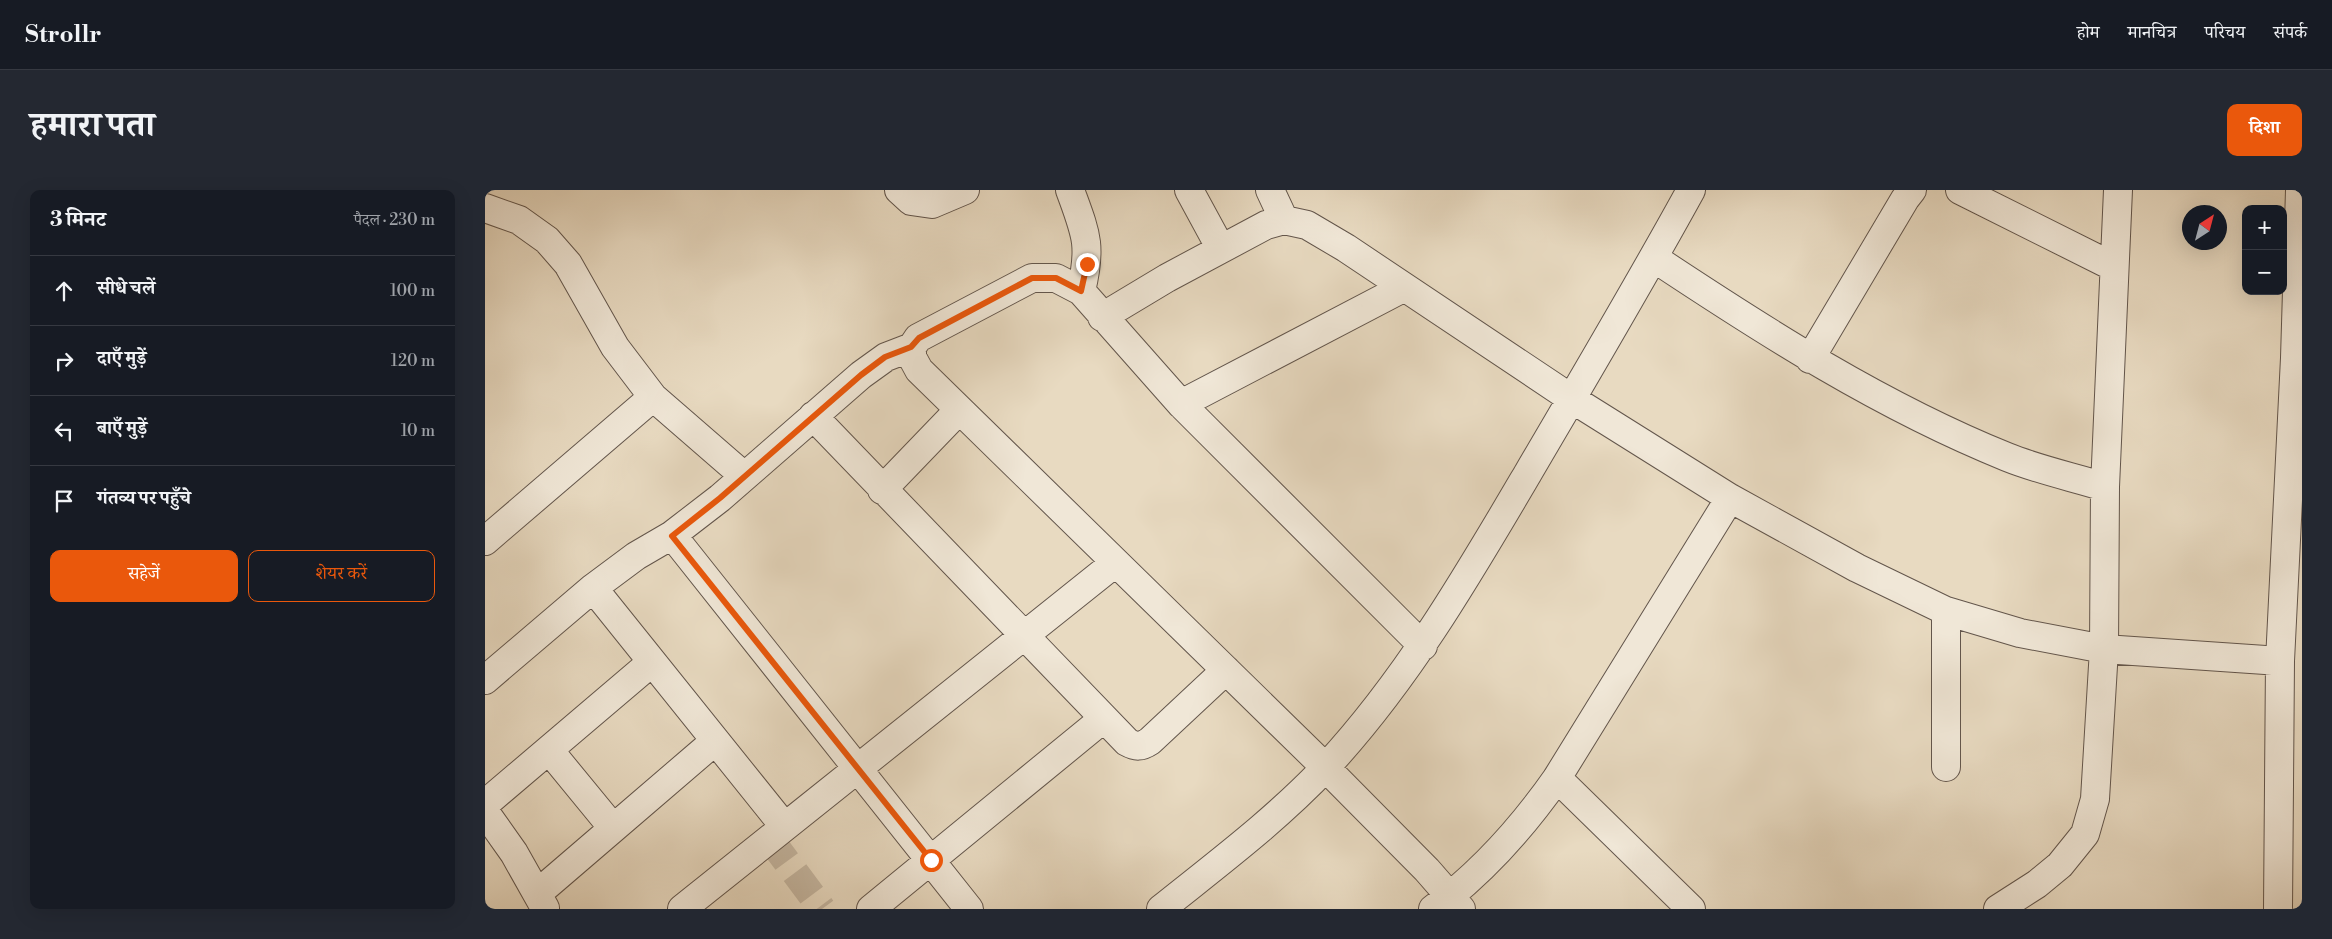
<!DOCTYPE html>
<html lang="hi">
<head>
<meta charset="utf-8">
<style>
	:root { --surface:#171b24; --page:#242831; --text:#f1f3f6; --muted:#9ea1a6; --line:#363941; --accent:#ea580c }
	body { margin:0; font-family:"Libre Bodoni","Noto Serif Devanagari",serif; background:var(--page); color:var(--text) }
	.controls { position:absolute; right:15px; top:15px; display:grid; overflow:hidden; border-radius:10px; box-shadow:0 5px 20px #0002 }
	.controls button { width:45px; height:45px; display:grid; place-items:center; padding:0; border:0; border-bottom:1px solid var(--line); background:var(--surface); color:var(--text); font:25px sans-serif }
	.compass { position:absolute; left:1697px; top:15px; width:45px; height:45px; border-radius:50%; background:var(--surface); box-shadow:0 5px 20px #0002; rotate:36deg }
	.stop { position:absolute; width:15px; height:15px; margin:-11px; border:4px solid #ea580c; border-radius:50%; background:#fff }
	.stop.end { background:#ea580c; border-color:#fff; box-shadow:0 1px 5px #0008 }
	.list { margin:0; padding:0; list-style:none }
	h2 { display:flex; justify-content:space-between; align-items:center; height:65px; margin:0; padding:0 20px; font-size:21px }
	h2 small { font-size:16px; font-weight:400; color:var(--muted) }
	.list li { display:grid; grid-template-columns:32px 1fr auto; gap:15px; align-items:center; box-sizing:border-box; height:70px; padding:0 20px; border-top:1px solid var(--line) }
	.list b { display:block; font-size:19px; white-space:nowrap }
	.list em { font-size:16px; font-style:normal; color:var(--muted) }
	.actions { display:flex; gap:10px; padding:15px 20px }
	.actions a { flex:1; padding:11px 0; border:1px solid var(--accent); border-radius:10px; text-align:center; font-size:18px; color:var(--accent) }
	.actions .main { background:var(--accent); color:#fff }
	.icon { flex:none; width:28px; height:28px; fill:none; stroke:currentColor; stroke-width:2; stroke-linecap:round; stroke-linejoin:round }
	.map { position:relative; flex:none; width:1817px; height:719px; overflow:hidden; border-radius:10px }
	header { display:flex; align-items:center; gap:30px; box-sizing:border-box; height:70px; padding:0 25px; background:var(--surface); border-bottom:1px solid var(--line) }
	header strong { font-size:24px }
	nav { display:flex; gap:28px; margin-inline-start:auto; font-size:18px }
	.intro { display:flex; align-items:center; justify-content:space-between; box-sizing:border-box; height:120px; padding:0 30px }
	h1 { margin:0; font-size:35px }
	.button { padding:12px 22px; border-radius:10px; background:var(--accent); color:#fff; font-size:18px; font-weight:700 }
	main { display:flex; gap:30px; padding:0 30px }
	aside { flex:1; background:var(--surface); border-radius:10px; box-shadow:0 5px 20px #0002 }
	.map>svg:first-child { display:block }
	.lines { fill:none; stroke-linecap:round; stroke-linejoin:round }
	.street-tunnel { stroke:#c5b7a2; stroke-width:28; stroke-dasharray:28 14; stroke-linecap:butt }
	.street-casing { stroke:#63564c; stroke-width:30 }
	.street { stroke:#f0e7d7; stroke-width:28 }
	.route { stroke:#ea580c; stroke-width:6 }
</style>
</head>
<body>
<header>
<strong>Strollr</strong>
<nav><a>होम</a><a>मानचित्र</a><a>परिचय</a><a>संपर्क</a></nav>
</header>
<div class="intro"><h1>हमारा पता</h1><a class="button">दिशा</a></div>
<main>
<aside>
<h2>3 मिनट<small>पैदल · 230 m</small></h2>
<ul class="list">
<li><svg class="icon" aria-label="ahead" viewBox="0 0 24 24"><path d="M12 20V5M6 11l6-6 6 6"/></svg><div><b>सीधे चलें</b></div><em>100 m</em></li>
<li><svg class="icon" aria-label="right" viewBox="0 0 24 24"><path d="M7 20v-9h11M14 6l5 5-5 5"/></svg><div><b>दाएँ मुड़ें</b></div><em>120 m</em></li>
<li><svg class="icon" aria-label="left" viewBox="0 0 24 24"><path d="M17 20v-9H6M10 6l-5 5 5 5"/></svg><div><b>बाएँ मुड़ें</b></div><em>10 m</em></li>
<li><svg class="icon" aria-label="arrive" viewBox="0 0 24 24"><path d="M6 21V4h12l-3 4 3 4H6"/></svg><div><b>गंतव्य पर पहुँचे</b></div></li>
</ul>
<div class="actions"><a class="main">सहेजें</a><a>शेयर करें</a></div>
</aside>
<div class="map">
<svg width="1817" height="719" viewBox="0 0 1817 719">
	<rect width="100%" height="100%" fill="#e8dac1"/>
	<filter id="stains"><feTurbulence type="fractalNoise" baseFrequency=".004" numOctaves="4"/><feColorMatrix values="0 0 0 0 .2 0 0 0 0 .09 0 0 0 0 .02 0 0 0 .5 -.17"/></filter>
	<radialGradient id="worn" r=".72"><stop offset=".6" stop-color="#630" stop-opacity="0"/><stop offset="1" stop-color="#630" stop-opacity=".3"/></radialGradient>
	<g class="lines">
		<path class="street-tunnel" d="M285,649l52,70"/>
		<g class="street-casing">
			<path id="street" d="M414,0l12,11 21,3 33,-14
				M585,0c16,44 22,55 11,101
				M704,0l32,59
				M785,0l14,30
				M1475,0l154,77
				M0,18l34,12 28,20 21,24 47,83 38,50 91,79
				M1169,68c113,75 227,148 353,199 32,13 66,20 98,30
				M617,127l65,-39 99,-53 18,-5 23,5 39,23 226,151 158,99 127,70 89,43 74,22 84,16 176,12
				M1325,169l95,-160 7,-9
				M696,214l222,-116
				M328,226l314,326c9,5 14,5 23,-1l76,-71
				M397,300l77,-80
				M187,345l297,374
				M0,351l168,-144
				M108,398l191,238
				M1461,421v156
				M938,456l-242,-242 -100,-113 -25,-13h-24l-114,60 -6,9v10l7,13 406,397 102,103 34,39
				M0,490l108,-92 43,-32 36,-21 48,-37 141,-123 25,-18 26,-10
				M64,560l64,78
				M1072,588l134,131
				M0,614l167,-142
				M0,622l29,41 31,55
				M53,703l177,-152
				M197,719l433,-346
				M386,719l232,-190
				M676,719c56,-45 115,-89 165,-142 81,-87 142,-192 202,-294 55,-94 111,-188 163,-283
				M948,719c50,-37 89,-81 124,-131l173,-280
				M1513,719l39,-25 23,-19 25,-31 10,-35 9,-150 1,-162 13,-297
				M1793,719l2,-248 15,-303 5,-168"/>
		</g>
		<use href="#street" class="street"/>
	</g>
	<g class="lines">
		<path class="route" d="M446,670l-259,-324 48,-38 141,-123 24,-18 26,-10 8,-9 113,-60h24l25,13 6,-27"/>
	</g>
	<rect width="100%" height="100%" filter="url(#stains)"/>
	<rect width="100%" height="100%" fill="url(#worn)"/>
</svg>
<div class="controls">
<button>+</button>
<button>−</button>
</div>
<svg class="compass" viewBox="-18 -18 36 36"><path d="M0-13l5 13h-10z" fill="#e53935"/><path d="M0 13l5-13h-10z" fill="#9ea1a6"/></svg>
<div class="stop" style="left:446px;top:670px"></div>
<div class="stop end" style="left:602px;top:74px"></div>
</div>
</main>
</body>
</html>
